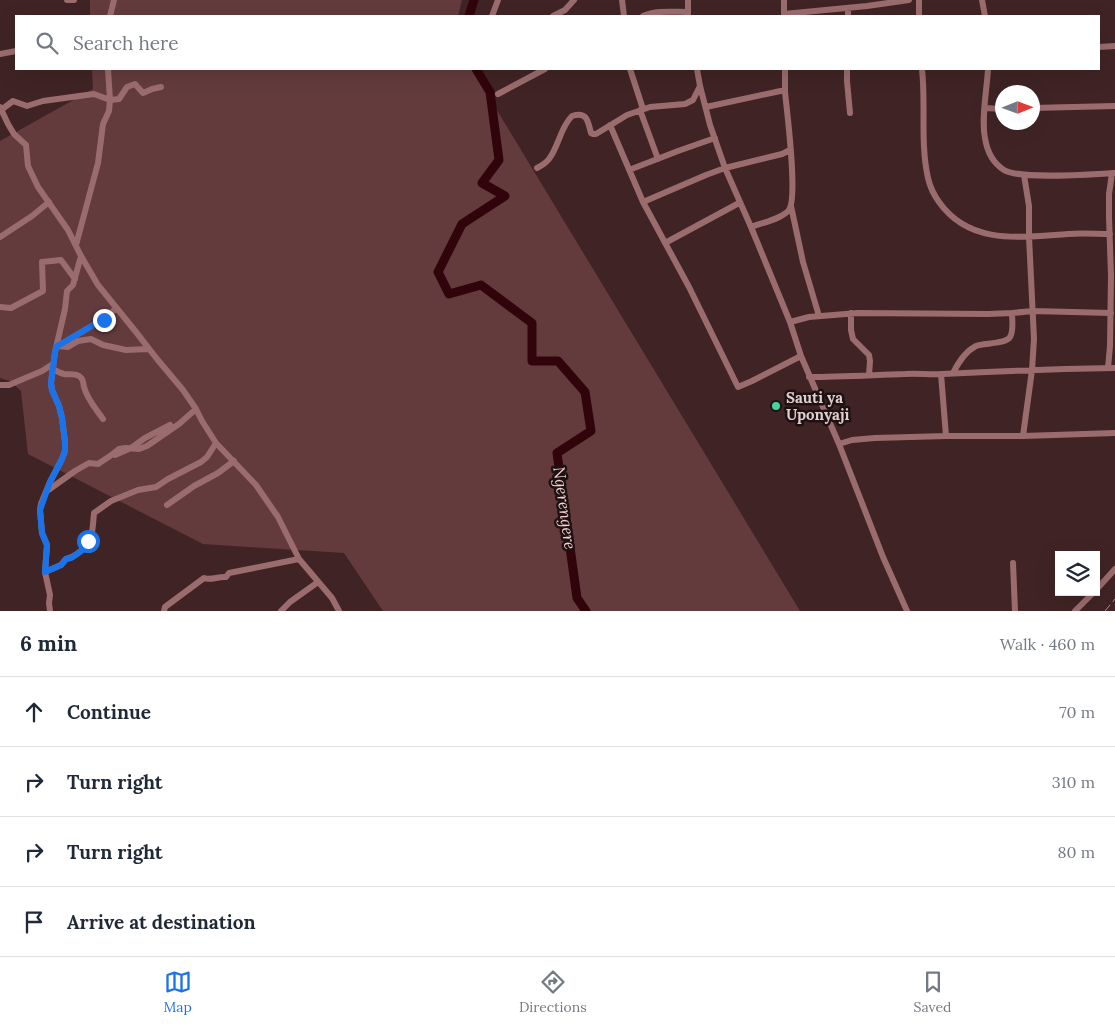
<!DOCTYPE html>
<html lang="en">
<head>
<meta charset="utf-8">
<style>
	:root { --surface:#fff; --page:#f6f6f7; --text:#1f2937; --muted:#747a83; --line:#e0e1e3; --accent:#1a73e8 }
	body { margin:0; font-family:Lora,serif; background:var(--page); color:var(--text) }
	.controls { position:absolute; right:15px; bottom:15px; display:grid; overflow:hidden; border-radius:0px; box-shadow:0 5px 20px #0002 }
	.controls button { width:45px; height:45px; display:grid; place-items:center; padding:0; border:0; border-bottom:1px solid var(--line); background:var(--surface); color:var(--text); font:25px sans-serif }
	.compass { position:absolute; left:995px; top:85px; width:45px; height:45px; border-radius:50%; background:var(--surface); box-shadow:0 5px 20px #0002; rotate:89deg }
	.stop { position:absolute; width:15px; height:15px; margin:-11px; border:4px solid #1a73e8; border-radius:50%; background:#fff }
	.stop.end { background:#1a73e8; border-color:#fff; box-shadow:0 1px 5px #0008 }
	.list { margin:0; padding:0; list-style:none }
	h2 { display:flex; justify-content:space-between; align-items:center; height:65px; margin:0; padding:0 20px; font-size:21px }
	h2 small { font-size:16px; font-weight:400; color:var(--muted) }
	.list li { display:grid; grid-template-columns:32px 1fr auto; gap:15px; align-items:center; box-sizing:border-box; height:70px; padding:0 20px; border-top:1px solid var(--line) }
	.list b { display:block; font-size:19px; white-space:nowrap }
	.list em { font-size:16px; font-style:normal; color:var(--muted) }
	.icon { flex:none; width:28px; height:28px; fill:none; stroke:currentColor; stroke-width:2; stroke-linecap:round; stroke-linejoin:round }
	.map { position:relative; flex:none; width:1115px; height:611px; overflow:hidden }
	.search { position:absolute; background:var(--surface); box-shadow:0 5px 20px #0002; left:15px; right:15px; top:15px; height:55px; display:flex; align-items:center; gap:12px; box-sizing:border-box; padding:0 18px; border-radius:0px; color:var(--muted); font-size:19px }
	.sheet { height:345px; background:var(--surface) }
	nav { display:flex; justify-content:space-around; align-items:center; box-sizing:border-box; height:70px; border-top:1px solid var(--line); background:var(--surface); font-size:14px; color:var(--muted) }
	nav a { display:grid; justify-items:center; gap:2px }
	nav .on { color:var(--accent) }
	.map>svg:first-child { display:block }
	.green { fill:#633b3d }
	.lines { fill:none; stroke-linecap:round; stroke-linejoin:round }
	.river { stroke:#31040b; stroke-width:9 }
	.minor { stroke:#9b6c6d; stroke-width:6 }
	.rail { stroke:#a48e8e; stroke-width:1; stroke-dasharray:8 4; stroke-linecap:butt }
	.route { stroke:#1a73e8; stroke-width:6 }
	.poi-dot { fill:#43d4a0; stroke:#1e1112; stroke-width:2 }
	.labels { text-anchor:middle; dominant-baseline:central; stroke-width:5; stroke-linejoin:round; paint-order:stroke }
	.poi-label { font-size:15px; font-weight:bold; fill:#e1cfcf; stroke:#1e1112; text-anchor:start }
	.water-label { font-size:16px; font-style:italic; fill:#f5d1d1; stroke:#1e1112 }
</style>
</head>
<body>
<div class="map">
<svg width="1115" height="611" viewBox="0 0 1115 611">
	<rect width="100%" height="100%" fill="#402425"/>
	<path class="green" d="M90,0h372l-4,16h-368z
		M92,69h380l328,542h-417l-39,-58 -141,-9 -175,-90 -7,-63 -11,-10 -10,-3v-237l93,-52z"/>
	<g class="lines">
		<path class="river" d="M469,16l5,-16
			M476,69l14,23 9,68 -17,23 23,13 -43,28 -24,48 11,22 32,-9 51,38v38h26l27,31 6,39 -34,22 20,145 9,13"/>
		<path class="minor" d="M67,0h7
			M622,0l2,16
			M688,0v16
			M784,0v16
			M982,0l3,16
			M784,14l83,-8 42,-6
			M110,16l4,-16
			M492,16l6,-16
			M553,16l12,-6 9,-10
			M643,16c13,-6 30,-4 44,-4
			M848,16v-8
			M919,16v-16
			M1099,47l16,-1
			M0,54l16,-3
			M630,69l13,40
			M697,69l3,17 10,39 15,43 26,59 39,95 11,34 38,88 44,113 24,54
			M847,69v12l3,32
			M922,69c4,36 -2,73 6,109 2,9 6,17 11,24 31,44 83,35 129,32 14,-1 28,0 42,0
			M988,69c-1,20 -7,50 -3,69 2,13 8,25 19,32 16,10 89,4 111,3
			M498,94l47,-25
			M0,107l8,17 6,10 12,11 2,21 10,21 30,43 13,26 17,29 38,47 21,27 26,31 13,19 6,12 14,22 40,42 22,32 21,42 33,39 7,13
			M706,107l79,-17
			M985,108l17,1
			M1032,108l83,-2
			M1,110l12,-9 14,5 16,-5 51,-7 16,6 9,-1 8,-12 8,-3 8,9 9,-4 9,-2
			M640,110l18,49
			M610,125l33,77 46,85 49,100 14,-6 49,-25
			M537,168c4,-2 9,-5 12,-9 10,-13 11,-31 23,-43 15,-5 16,5 19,17l2,1h3l31,-19 23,-8 35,-3 8,-4 7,-14
			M629,170l49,-19 37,-13
			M643,202l63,-27 19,-7 57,-14 8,-4
			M791,206l12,56 16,54
			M751,227c10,-4 31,-8 38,-17 9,-13 -2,-98 -4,-118 0,-8 0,-16 0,-23
			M0,237l32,-21 17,-14
			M665,243l74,-40
			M76,245l22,-82 5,-39 6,-13 1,-11 -2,-31
			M0,307l11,1 32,-17 -1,-29 19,-2 14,19
			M851,313v17l2,9 16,16 1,6 -1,14
			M790,322l19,-5 49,-4 130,1 24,-1 21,-2 78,2
			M57,346l11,1 10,-6 13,-2 12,6 23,5 22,-1
			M58,346l37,-22 9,-4 12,-12
			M1108,368l2,-22 1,-70 -2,-59v-23l3,-21
			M53,369c3,2 7,4 11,5 5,1 10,-1 15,2 5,3 4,7 5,11 3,12 12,22 19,32
			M953,373c5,-10 13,-22 23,-27 8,-3 30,-2 34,-9 4,-6 2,-17 2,-24
			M941,374l5,62
			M809,377c32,0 64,-2 96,-3 12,-1 25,1 38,0 57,-3 115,-5 172,-6
			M0,385h9l33,-14 11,-7
			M1023,436l9,-66 2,-31 -5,-102v-31l-5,-31
			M839,444l13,-4 23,-2 71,-2h77l92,-3
			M115,455l16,-7 14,-10 25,-13
			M47,491l28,-20 14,-8 9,1 12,-8 9,-7 7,-1 13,1 8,-3 32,-22 17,-15
			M167,505l27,-19 24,-13 16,-12
			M1013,563l2,48
			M45,572l16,-7 5,-6c5,-1 7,-2 11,-5 17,-13 15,-21 17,-41l17,-12 27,-11 18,-3 12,-8 33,-17 6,-5 9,-14
			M1096,590l19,-21
			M50,611l-1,-8 1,-8 -5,-23 2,-27 -5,-12 -2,-23 1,-6 9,-22 12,-23 3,-8v-9l-3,-24 -3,-12 -7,-16 -1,-7 4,-31 10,-43 2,-18 6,-6 8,-29
			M164,611l1,-4 39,-29c7,3 14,-2 22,-1l3,-4 70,-14
			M281,611l9,-9 28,-20
			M1075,611l19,-19"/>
		<path class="rail" d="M1105,611l10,-12"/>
	</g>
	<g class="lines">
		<path class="route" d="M88,541l-1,6 -16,11 -5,1 -5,6 -16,7 2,-27 -5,-12 -2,-23 10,-28 12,-23 3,-8v-9l-3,-24 -3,-12 -7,-16 -1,-7 4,-31 2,-6 4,-2 34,-20 9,-4"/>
	</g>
	<circle class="poi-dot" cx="776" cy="406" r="5"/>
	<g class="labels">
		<g class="poi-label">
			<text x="786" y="397">Sauti ya<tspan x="786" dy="17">Uponyaji</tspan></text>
		</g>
		<g class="water-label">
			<text transform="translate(565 508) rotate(82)">Ngerengere</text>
		</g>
	</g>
</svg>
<div class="controls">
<button><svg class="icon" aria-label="layers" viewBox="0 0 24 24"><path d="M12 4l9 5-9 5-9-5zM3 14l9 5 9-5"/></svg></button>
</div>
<svg class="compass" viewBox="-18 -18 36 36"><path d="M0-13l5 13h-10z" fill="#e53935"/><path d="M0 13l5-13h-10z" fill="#747a83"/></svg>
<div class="stop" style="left:88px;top:541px"></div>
<div class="stop end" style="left:104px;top:320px"></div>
<div class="search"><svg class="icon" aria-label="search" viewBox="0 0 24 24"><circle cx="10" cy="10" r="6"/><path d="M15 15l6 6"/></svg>Search here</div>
</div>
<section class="sheet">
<h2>6 min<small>Walk · 460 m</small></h2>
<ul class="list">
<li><svg class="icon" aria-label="ahead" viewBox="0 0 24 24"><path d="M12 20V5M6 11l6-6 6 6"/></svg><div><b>Continue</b></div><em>70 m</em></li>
<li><svg class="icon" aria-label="right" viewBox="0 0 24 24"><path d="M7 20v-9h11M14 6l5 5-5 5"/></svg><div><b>Turn right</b></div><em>310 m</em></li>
<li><svg class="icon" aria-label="right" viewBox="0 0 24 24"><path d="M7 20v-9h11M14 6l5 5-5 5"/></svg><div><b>Turn right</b></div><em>80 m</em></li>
<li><svg class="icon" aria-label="arrive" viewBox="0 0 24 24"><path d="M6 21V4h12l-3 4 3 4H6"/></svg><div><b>Arrive at destination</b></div></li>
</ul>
</section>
<nav>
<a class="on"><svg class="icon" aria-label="map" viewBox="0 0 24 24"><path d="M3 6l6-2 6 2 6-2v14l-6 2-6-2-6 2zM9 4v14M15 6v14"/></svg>Map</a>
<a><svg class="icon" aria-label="directions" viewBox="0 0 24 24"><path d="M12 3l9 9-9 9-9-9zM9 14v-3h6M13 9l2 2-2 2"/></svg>Directions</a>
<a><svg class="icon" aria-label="saved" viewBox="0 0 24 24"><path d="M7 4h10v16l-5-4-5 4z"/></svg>Saved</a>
</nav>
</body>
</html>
